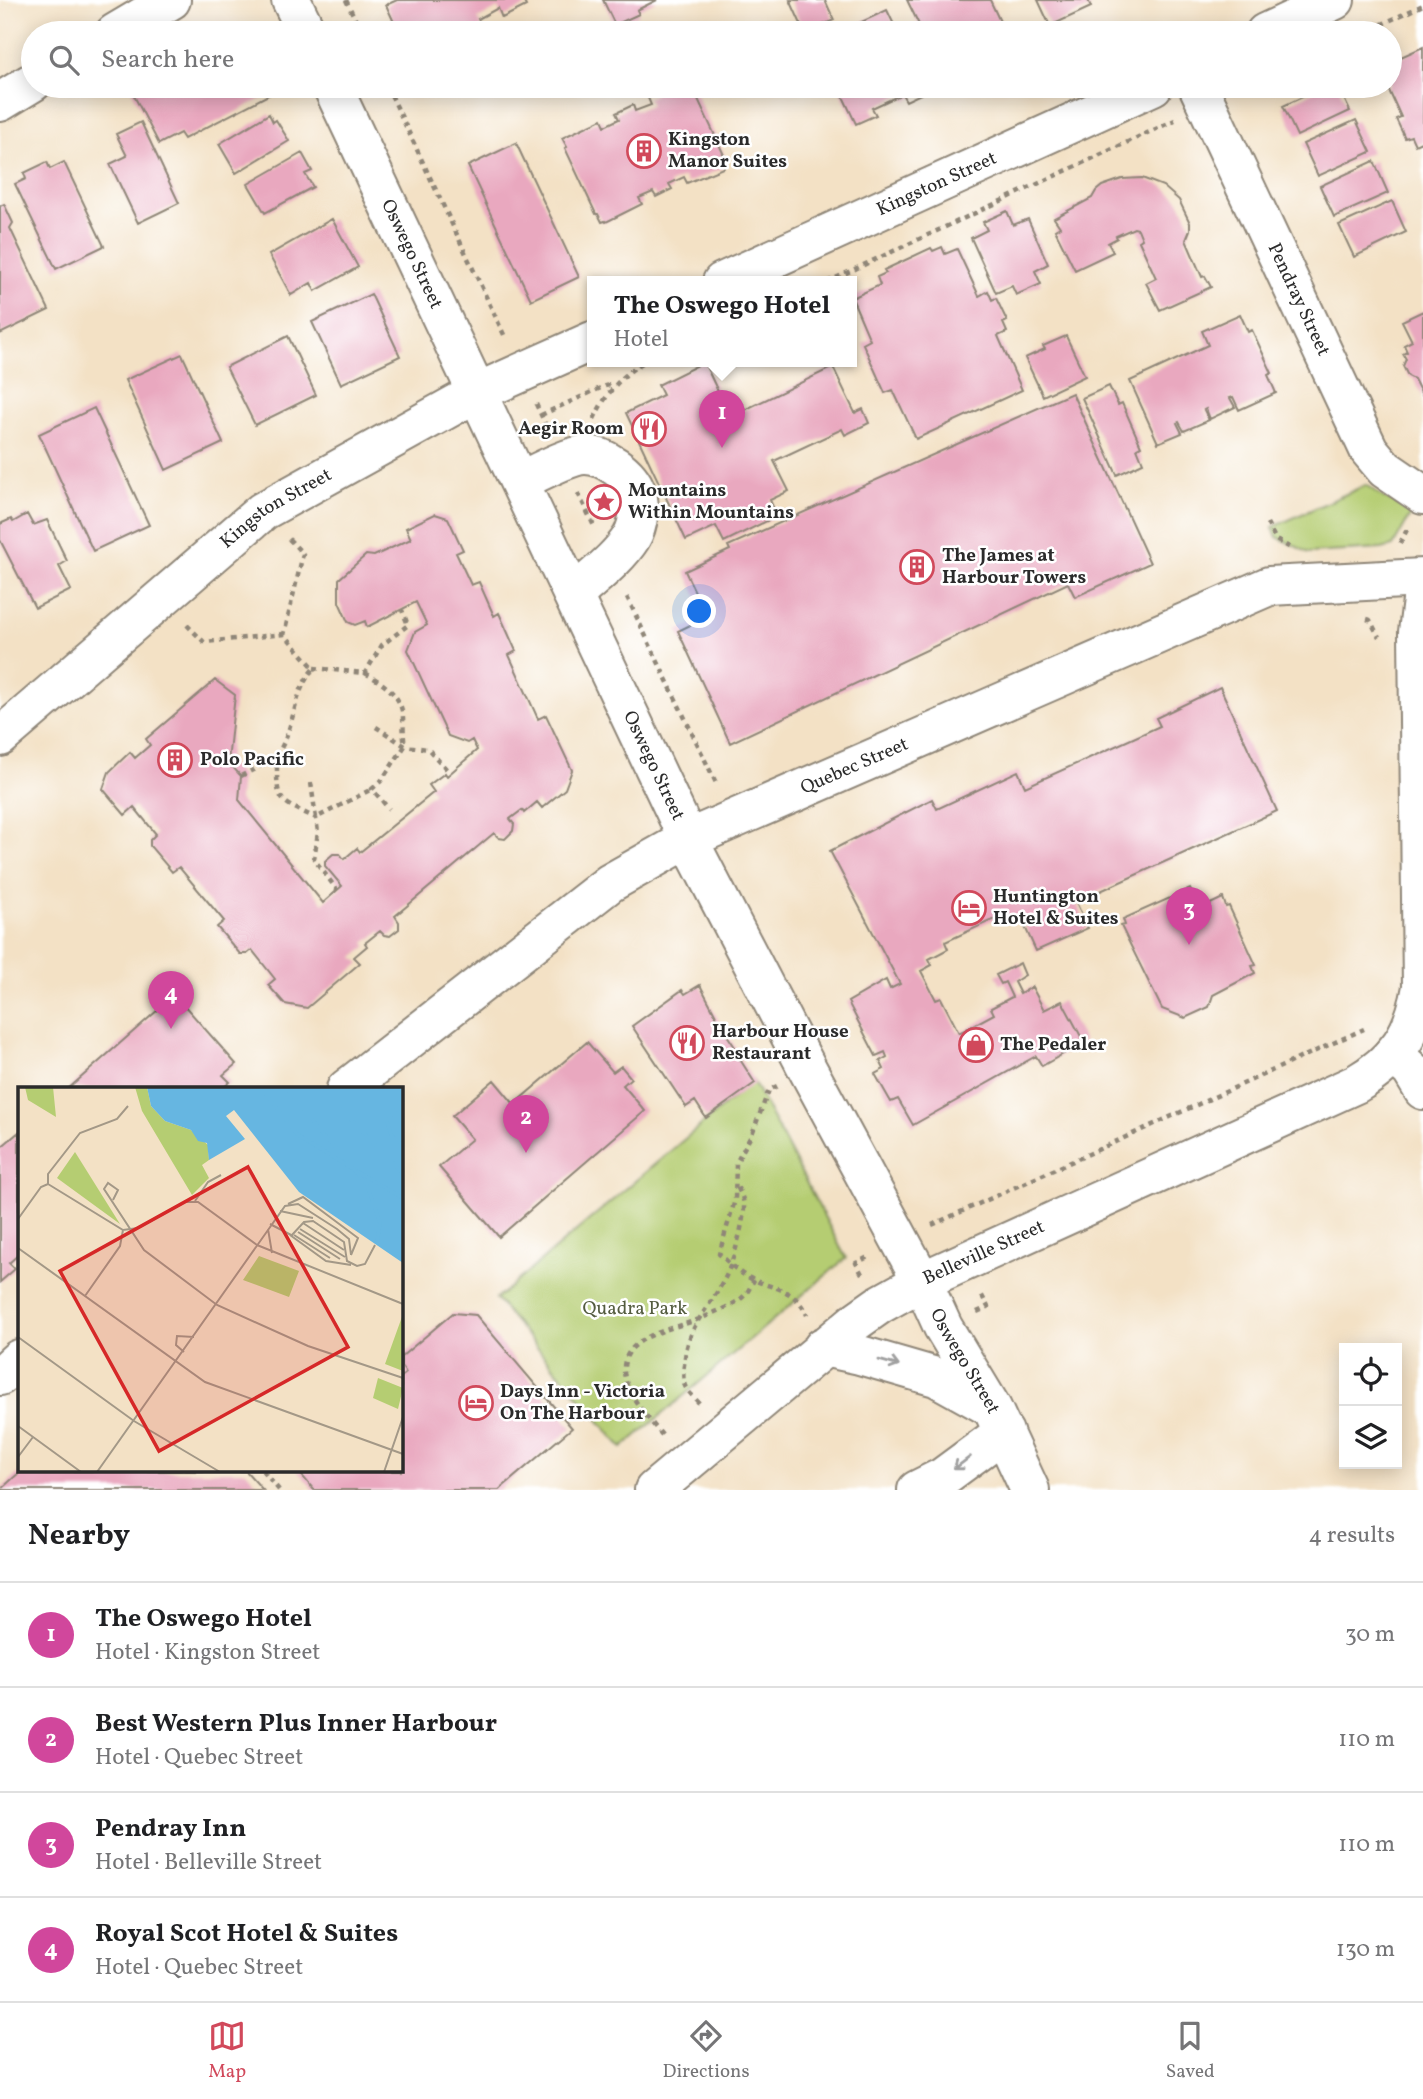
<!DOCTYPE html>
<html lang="en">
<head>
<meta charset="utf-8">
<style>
	:root { --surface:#fff; --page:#f2f2f2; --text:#202124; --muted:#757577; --line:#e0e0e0; --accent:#d1495b }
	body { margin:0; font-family:Vollkorn,serif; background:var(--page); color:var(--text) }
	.controls { position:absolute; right:21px; bottom:21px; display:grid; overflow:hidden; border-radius:0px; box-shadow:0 4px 18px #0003 }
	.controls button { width:63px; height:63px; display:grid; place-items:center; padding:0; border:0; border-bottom:2px solid var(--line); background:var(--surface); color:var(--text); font:35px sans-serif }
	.you { position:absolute; left:700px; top:612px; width:24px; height:24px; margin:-18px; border:5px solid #fff; border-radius:50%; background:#1a73e8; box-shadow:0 0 0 10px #1a73e833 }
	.badge { display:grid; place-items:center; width:46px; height:46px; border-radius:50%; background:var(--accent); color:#fff; font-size:23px; font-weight:700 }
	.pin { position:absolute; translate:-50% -58px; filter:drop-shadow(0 2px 4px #0008) }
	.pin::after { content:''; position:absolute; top:37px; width:24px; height:21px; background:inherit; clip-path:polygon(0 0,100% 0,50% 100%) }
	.popup { position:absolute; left:587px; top:276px; width:270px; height:91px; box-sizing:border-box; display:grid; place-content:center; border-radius:0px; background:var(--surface); filter:drop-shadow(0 2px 5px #0005); font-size:23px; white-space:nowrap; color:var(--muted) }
	.popup b { font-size:26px; color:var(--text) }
	.popup::after { content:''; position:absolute; left:50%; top:100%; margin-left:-14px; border:14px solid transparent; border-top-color:var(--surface) }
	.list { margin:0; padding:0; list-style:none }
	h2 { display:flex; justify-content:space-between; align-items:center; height:91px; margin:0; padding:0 28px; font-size:30px }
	h2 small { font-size:23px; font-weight:400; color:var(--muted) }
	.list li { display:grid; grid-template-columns:46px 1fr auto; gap:21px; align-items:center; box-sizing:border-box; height:105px; padding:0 28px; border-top:2px solid var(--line) }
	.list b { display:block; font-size:26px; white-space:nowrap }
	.list p { margin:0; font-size:23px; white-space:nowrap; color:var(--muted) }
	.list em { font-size:23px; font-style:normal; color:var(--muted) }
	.icon { flex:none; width:38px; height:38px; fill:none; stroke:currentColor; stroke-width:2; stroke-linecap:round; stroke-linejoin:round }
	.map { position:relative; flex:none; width:1423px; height:1490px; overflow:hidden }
	.search { position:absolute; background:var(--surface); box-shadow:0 4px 18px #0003; left:21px; right:21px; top:21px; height:77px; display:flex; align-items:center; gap:18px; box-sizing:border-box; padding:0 24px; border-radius:38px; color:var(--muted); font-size:26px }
	.sheet { height:511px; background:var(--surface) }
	nav { display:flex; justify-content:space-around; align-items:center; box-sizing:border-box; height:98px; border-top:2px solid var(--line); background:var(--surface); font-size:19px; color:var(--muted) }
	nav a { display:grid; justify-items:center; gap:4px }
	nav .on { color:var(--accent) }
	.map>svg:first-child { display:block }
	.green { fill:#b5cd72; stroke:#707c4e; stroke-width:2 }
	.building { fill:#e9a8bf }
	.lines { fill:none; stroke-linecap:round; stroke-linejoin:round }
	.minor-casing { stroke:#8f8678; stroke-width:42 }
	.major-casing { stroke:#8f8678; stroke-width:42 }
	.path { stroke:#8f8678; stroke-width:4.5; stroke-dasharray:5 5; stroke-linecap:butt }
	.minor { stroke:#fff; stroke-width:38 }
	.major { stroke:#fff; stroke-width:38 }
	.oneway { stroke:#a0a0a0 }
	.labels { text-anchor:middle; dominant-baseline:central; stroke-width:5; stroke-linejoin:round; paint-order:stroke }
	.poi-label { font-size:19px; font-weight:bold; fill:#2b2b2b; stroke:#fff; text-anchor:start }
	.street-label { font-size:19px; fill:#2b2b2b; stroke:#fff }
	.park-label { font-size:19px; fill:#545c40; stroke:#fff }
	.inset-river { fill:none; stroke:#66b6e1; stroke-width:3.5 }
	.inset-road { fill:none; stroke:#a39887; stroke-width:2 }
	.view { fill:#d62828; fill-opacity:0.15; stroke:#d62828; stroke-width:3.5 }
	.inset-edge { fill:none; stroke:#2b2b2b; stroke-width:3.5 }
</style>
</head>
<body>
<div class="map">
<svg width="1423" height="1490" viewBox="0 0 1423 1490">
	<rect width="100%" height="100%" fill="#fff"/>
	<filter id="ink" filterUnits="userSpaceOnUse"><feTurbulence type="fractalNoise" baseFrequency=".0143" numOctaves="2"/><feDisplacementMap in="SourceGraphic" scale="14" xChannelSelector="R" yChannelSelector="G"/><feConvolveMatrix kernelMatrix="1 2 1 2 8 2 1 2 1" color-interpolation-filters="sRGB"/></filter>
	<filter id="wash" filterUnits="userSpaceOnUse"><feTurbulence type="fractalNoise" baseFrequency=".00686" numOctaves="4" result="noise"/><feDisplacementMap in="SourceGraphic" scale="28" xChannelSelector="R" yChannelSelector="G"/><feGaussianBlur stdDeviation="1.57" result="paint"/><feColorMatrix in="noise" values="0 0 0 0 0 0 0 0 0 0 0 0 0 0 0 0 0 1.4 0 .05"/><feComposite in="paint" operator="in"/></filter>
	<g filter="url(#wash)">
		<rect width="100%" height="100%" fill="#f3e1c5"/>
		<path class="green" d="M1366,485l20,14 26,13 -19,34 -11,3 -73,4 -32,-16 -4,-10z
			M753,1081l93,177 -224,190 -126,-149z"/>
		<g id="blocks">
			<path class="building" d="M397,0h126l3,6 -24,12 -4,-10 -20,11 4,8 -14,6h-9l-3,-5 -12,5 -5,-5 -5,3 1,2h-36l-13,-28z
				M603,0h54l-20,10 2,4 -24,11z
				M790,0h35l9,20 -29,13z
				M907,0h83l13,28 -12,5h-68z
				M1038,0h50l3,7 -41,19z
				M887,10l11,23h-60l15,-7z
				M1423,47v99l-2,-4 -6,3 -4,-9 -6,2 -9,-19 5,-2 -14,-31h3v-18l6,-3 -2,-5z
				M129,86h150l1,3 -96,50 -4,-6 -21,11z
				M424,86h35l-20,10 -3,-4 -8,3z
				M670,86h20l1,3 2,-1 31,67h-2l4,9 -3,4 -36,15 -3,-6 -15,7 3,5 -16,8 -3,-5 -14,6 3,6 -36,18 -1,-1 -3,1 -4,-8h-2l-31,-66 2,-1 -5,-9 40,-19 3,7 14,-7 -3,-6 17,-8 2,6 16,-6 -3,-7z
				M838,86h84l3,6 -19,9 -4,-7 -30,14 4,7 -20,9z
				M1326,86h12l12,25 -53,25 -14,-30z
				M269,114l4,8 3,-2 13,21 -53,32 -17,-29z
				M1356,120l15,32 -53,24 -15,-32z
				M141,122l38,81 -41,20 -28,-59 17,-8 -11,-22z
				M516,143l63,134 -48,23 -63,-134z
				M302,153l10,18 -7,3 8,13 -48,26 -17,-29z
				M1374,161l14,32 -54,24 -14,-31z
				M47,162l3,7 14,-7 40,84 -48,23 -41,-85 11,-5 -2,-6z
				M1142,178l21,8 16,14 11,23v7l-4,10 16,37 3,-1 6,11 -51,23 -14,-27 10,-5 -17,-37 3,-2 -4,-10 -4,-1 -18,8 1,2 -9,5 5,9 -38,18 -20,-40 5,-3 -6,-9 38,-20 4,-7 6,-5 20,-7z
				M1392,201l14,31 -52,25 -15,-32z
				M4,204l9,19 -3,5 39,82 -49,24v-128z
				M1007,211l6,14 15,-6 20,45 -13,7 6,13 -25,11 -4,-9 -16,7 -25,-55 16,-8 -4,-8z
				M332,219l26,48 -43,24 -4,-8 -20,12 -22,-40z
				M942,247l3,7 12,-5 22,47 9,-5 4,9 4,-2 11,23 -4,2 4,9 -9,4 24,54 -106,49 -23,-49 -8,3 -22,-49 7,-4 -18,-42 28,-13 -3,-8 9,-4 -2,-3 47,-22 2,3z
				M371,294l29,62 -59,28 -29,-62z
				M1423,311v86l-9,-18 -6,-3 -5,-10 3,-7 -3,-5 4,-2 -3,-7 8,-4 -10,-20z
				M1240,314l8,18 4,-2 20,43 -4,2 8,18 -37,17 -6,-13 -3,1 5,9 -25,12 -4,-10 -2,1 5,10 -25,11 -5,-9 -2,1 5,10 -24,10 -28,-62 78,-36 -6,-14z
				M288,336l28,59 -61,30 -29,-58z
				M1066,336l19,40 -42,20 -18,-38 20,-9 -2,-3z
				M182,354l41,89 -57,27 -41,-90z
				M704,362l26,55 103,-50 22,46 8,-4 6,14 -24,12 -3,-6 -68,32 15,30 -19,9 7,16 -53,26 -8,-16 -30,14 -60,-127 37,-18 -5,-10z
				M1109,386l9,19 4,-2 19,43 -4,2 6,15 -26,12 -35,-77z
				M1072,393l78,170 -75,34 -7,-14 -338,160 -52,-112 29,-14 -22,-46 45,-21 -2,-4z
				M94,408l55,117 -56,26 -54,-117z
				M27,514l6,11 14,-5 20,41 -8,5 12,24 -36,18 -35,-68v-16l11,-5 2,3z
				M435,514l13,4 15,32 -7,3 15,32 8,-3 15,34 5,-3 17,38 -7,4 29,64 8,-4 26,55 -7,19 -23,19 -5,-6 -13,11 -2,-3 -12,9 4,5 -1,7 -8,8 -6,-1 -5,-5 -99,83 4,6v7l-9,7 -6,-1 -4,-4 -15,12 2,3 -13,11 6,6 -53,45 -22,-4 -17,-19 7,-6 -23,-29 -5,4h-7l-23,-27 7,-6 -45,-54 -7,5 -22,-26v-6l6,-6 -22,-27 -9,8 -22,-26 6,-17 21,-20 5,6 15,-13 -4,-6 69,-59 20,15 -7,67 13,14 -2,24 84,103 19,-17 -17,-20v-5l8,-7h7l4,5 13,-11 3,4 74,-60 -5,-7 16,-12 2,3 30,-26 -5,-10 -5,3 -19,-7 -40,-86 7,-18 12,-7 -11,-23 -49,25 -2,-6 -10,4 -7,-3 -9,-20v-23l27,-24 8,1 37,-17 -5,-11z
				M1220,687l57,124 -201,91 12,26 -52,23 -15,-33 -10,4 -4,-9 -62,29 3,7 -19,10 3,6 -11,6 15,29 5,-2 18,35 35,-19 -3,-6 21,-11 -7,-15 -4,2 -5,-9 24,-12 5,12 -11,7 6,12 12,-7 12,23 18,-9 22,41 -42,24 -6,-10 -123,69 -15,-26 -7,3 -16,-28 9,-5 -4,-8 7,-4 -2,-5 -9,4 -28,-54 38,-22 4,9 10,-5 -70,-133 102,-52 5,10 81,-38 7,16 135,-61 -4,-8z
				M1190,889l10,20 23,-11 3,9 3,-1 27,59 -4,1 3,7 -42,22 -4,12 -24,11 -23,-9 -41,-83 4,-1 -2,-6z
				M700,985l23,44 18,27 -2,2 16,25 -49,35 -11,-17 -9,6 -54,-81 50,-36 3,4z
				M175,995l61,69 -13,11 7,7 -8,7h-154z
				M587,1042l26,30 8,-6 10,12 -8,7 22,26 -146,126 -60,-70 33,-28 -20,-23 42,-36 20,24z
				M19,1132v122l-10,9 6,6 -15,13v-134z
				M453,1313l23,2 96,113 -73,62h-185l-16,-19h103v-94l5,-4 -5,-7v-9z
				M21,1471h225l17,19h-263z"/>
		</g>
	</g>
	<g filter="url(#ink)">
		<use href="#blocks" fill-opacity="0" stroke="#8f8678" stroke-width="2"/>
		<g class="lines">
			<g class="minor-casing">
				<g id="minor">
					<path d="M291,0l16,33"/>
					<path d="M115,33l56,-33"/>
					<path d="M1265,33l70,-33"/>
					<path id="s1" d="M332,86l356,753 120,231 114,211 21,46 49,81 38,82"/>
					<path id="s2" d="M1198,86l171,364 16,19 38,26"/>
					<path d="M0,102l33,-20"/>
					<path id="s3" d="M722,282l431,-196"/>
					<path d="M520,481c15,-7 50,-26 65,-26 19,0 45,18 51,36 5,13 3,34 -5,47 -14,22 -38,39 -57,57"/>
					<path id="s4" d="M0,737l263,-226 215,-119 114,-51"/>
					<path d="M1393,1054l18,16 12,20"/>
					<path id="s5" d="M346,1089l264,-206 78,-44 581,-253 154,-8"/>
					<path id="s6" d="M922,1281l434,-197c41,-24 58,-51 66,-97l-4,-355 5,-40"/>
					<path d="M823,1347l37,8 76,22 54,30"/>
					<path d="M0,1376l19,-17"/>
					<path d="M917,1490l26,-13 61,-45"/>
				</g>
			</g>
			<g class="major-casing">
				<path id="major" d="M654,1490l201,-168 24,-17 43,-24"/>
			</g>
			<path class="path" d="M346,0l16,33
				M1363,33l60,-28
				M387,86l119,253
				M1241,90l10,-4
				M827,282l348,-162
				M536,404l11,24
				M541,415l64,-29 9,-2
				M594,419c11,-24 27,-44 50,-57
				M578,493l16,33
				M1267,523l9,17 13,7
				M1400,543l9,-17
				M627,597l90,188
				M1367,619l3,1 9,17
				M187,625l17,17 80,-8
				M314,668l51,5 17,-28 26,-20 -6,-15
				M365,673c18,10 37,22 38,45 1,10 0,18 2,28l-24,35 -9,8 17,20
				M376,727l29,19 23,3 22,24
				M277,756c0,46 -2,43 39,62l2,14 -4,27 23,31
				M241,776c9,-5 32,-15 37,-23 17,-26 15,-61 36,-85l-30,-34 19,-80 -15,-16
				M311,783l5,35 56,-29
				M777,1086l-8,4 -17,44 -16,29 -1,37 -16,54c9,7 17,17 27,22 26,15 46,8 61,39
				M932,1225l432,-196
				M862,1274l-6,-11 12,-6
				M977,1312l11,-5 -7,-13
				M699,1403c-4,-5 -11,-11 -14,-17 -2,-5 -2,-15 -1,-21 4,-43 24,-53 41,-87 8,-16 20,-57 19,-74 -1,-7 -5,-13 -8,-20
				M662,1435c-28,-33 -67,-78 -5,-102 20,-8 36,-10 56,-20 11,-5 24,-9 33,-19 3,-4 5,-9 8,-14
				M263,1471l16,19"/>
			<use href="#minor" class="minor"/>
			<use href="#major" class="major"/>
		</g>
		<defs><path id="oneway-shaft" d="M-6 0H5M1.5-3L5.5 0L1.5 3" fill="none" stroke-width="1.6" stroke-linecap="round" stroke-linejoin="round" transform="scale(1.75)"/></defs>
		<g class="oneway">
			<use href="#oneway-shaft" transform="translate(889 1363) rotate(16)"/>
			<use href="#oneway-shaft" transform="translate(962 1463) rotate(143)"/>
		</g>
	</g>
	<defs>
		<g id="building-ring" transform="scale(1.75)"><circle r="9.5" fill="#fff" stroke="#d1495b" stroke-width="1.5"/><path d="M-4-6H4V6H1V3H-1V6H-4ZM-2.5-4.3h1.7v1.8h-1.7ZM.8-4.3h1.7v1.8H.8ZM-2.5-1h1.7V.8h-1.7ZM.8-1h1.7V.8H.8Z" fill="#d1495b"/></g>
		<g id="restaurant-ring" transform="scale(1.75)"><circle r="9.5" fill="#fff" stroke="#d1495b" stroke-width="1.5"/><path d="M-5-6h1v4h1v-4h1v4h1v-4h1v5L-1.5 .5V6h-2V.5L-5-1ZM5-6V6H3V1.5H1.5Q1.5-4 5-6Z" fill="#d1495b"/></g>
		<g id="sight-ring" transform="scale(1.75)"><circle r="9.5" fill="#fff" stroke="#d1495b" stroke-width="1.5"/><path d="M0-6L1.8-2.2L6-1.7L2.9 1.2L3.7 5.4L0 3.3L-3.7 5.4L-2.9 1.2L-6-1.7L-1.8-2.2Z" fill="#d1495b"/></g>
		<g id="hotel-ring" transform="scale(1.75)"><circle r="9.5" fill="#fff" stroke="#d1495b" stroke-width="1.5"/><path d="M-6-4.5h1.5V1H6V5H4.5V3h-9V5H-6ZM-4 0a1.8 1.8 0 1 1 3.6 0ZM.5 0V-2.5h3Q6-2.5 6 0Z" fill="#d1495b"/></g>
		<g id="shop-ring" transform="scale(1.75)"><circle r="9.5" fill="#fff" stroke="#d1495b" stroke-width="1.5"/><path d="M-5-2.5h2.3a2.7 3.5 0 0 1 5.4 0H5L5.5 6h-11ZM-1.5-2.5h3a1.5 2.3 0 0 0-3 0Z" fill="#d1495b"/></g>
	</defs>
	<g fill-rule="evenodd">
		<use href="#building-ring" x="644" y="151"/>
		<use href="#restaurant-ring" x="649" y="429"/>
		<use href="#sight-ring" x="604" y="502"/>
		<use href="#building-ring" x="917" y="567"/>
		<use href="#building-ring" x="175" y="760"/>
		<use href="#hotel-ring" x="969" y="908"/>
		<use href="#restaurant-ring" x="687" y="1043"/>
		<use href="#shop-ring" x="976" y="1045"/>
		<use href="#hotel-ring" x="476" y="1403"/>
	</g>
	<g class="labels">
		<g class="poi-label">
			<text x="668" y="140">Kingston<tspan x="668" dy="22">Manor Suites</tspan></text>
			<text x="624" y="429" text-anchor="end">Aegir Room</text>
			<text x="628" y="491">Mountains<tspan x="628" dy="22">Within Mountains</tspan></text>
			<text x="942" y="556">The James at<tspan x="942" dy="22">Harbour Towers</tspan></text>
			<text x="200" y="760">Polo Pacific</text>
			<text x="993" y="897">Huntington<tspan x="993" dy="22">Hotel &amp; Suites</tspan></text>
			<text x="712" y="1032">Harbour House<tspan x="712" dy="22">Restaurant</tspan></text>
			<text x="1000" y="1045">The Pedaler</text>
			<text x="500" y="1392">Days Inn - Victoria<tspan x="500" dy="22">On The Harbour</tspan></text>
		</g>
		<g class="street-label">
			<text stroke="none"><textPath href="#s3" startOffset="236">Kingston Street</textPath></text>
			<text stroke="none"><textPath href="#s1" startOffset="186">Oswego Street</textPath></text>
			<text stroke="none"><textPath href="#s2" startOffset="236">Pendray Street</textPath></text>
			<text stroke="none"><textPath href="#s4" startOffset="359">Kingston Street</textPath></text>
			<text stroke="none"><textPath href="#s1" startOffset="752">Oswego Street</textPath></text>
			<text stroke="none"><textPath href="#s5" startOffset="606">Quebec Street</textPath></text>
			<text stroke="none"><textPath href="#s6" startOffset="68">Belleville Street</textPath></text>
			<text stroke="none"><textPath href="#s1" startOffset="1424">Oswego Street</textPath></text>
		</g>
		<g class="park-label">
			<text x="635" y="1309">Quadra Park</text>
		</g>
	</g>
	<g transform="translate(18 1087)">
		<rect width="385" height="385" fill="#f3e1c5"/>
		<path d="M7,0h28l3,30 -28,-17zM117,0h12l4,19 14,15 26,9 17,15 1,15 -7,5 7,13 -17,17 -50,-84zM57,65l45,72 -63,-46zM241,169l40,15 -10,26 -46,-17zM385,227v57l-18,-7zM360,291l25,10 -5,21 -25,-11z" fill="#b5cd72"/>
		<path d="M129,0h256v176l-104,-71 -65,-82 -8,6 19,23 -36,21 -2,-17 -9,-2 -7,-11 -26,-9 -14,-15z" fill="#66b6e1"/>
		<path class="inset-river" d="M242,0l37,47 55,34M267,0l82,98 13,38 -3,19M301,0l84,86M385,13l-16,21 4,14 12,10M339,84l46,27"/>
		<path class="inset-road" d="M30,97l75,46 15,-2 47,-26h13l59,43M30,97v-10l32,-41 37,-14 11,-13M95,113l5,-10 -10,-7 -4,6 40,61 73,55 91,41 95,32M177,114l13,-19 13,-7M270,117l15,-7 55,41 -7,17M262,124l33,7M0,132l23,-32 7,-3M285,136l41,27M252,137l23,12M250,142l4,24M282,142l45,28M280,145l42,27M272,148l36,26 25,4M274,148l12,-13 9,-1 31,21 3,19 10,5 8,-2 10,-19M276,148l36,23M239,158l146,59M0,161l187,134 198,72M67,209l35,-50 3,-16M0,250l116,84 86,51M166,265l-8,-7 1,-9 17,1M0,339l63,46M0,370l15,-20M79,385l188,-266 13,-2 39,25 12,10 2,16M366,385l19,-55"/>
		<path class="view" d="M230,80l100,180 -189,104 -99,-180z"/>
		<rect width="385" height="385" class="inset-edge"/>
	</g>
</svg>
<div class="controls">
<button><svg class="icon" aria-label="locate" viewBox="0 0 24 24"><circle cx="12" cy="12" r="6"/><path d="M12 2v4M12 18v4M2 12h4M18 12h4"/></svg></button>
<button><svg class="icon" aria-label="layers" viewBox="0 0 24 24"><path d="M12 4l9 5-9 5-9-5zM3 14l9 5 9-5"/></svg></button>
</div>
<div class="you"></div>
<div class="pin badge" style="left:722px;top:448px;background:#d1479c">1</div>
<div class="popup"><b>The Oswego Hotel</b>Hotel</div>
<div class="pin badge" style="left:526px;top:1153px;background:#d1479c">2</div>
<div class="pin badge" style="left:1189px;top:945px;background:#d1479c">3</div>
<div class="pin badge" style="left:171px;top:1029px;background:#d1479c">4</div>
<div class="search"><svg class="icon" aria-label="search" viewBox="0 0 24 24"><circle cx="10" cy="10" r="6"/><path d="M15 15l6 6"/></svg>Search here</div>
</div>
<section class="sheet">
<h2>Nearby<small>4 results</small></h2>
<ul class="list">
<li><span class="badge" style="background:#d1479c">1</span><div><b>The Oswego Hotel</b><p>Hotel · Kingston Street</p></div><em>30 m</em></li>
<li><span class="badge" style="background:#d1479c">2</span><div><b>Best Western Plus Inner Harbour</b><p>Hotel · Quebec Street</p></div><em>110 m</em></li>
<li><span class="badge" style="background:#d1479c">3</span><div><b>Pendray Inn</b><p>Hotel · Belleville Street</p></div><em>110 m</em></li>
<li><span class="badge" style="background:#d1479c">4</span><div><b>Royal Scot Hotel &amp; Suites</b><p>Hotel · Quebec Street</p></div><em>130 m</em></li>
</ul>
</section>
<nav>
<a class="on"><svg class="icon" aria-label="map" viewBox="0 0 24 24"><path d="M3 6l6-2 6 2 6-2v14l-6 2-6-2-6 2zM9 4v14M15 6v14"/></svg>Map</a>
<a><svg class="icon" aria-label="directions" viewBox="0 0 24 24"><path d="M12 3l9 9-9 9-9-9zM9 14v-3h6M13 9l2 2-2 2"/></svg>Directions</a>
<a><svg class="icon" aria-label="saved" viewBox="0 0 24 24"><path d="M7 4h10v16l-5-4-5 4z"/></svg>Saved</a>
</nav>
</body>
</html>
